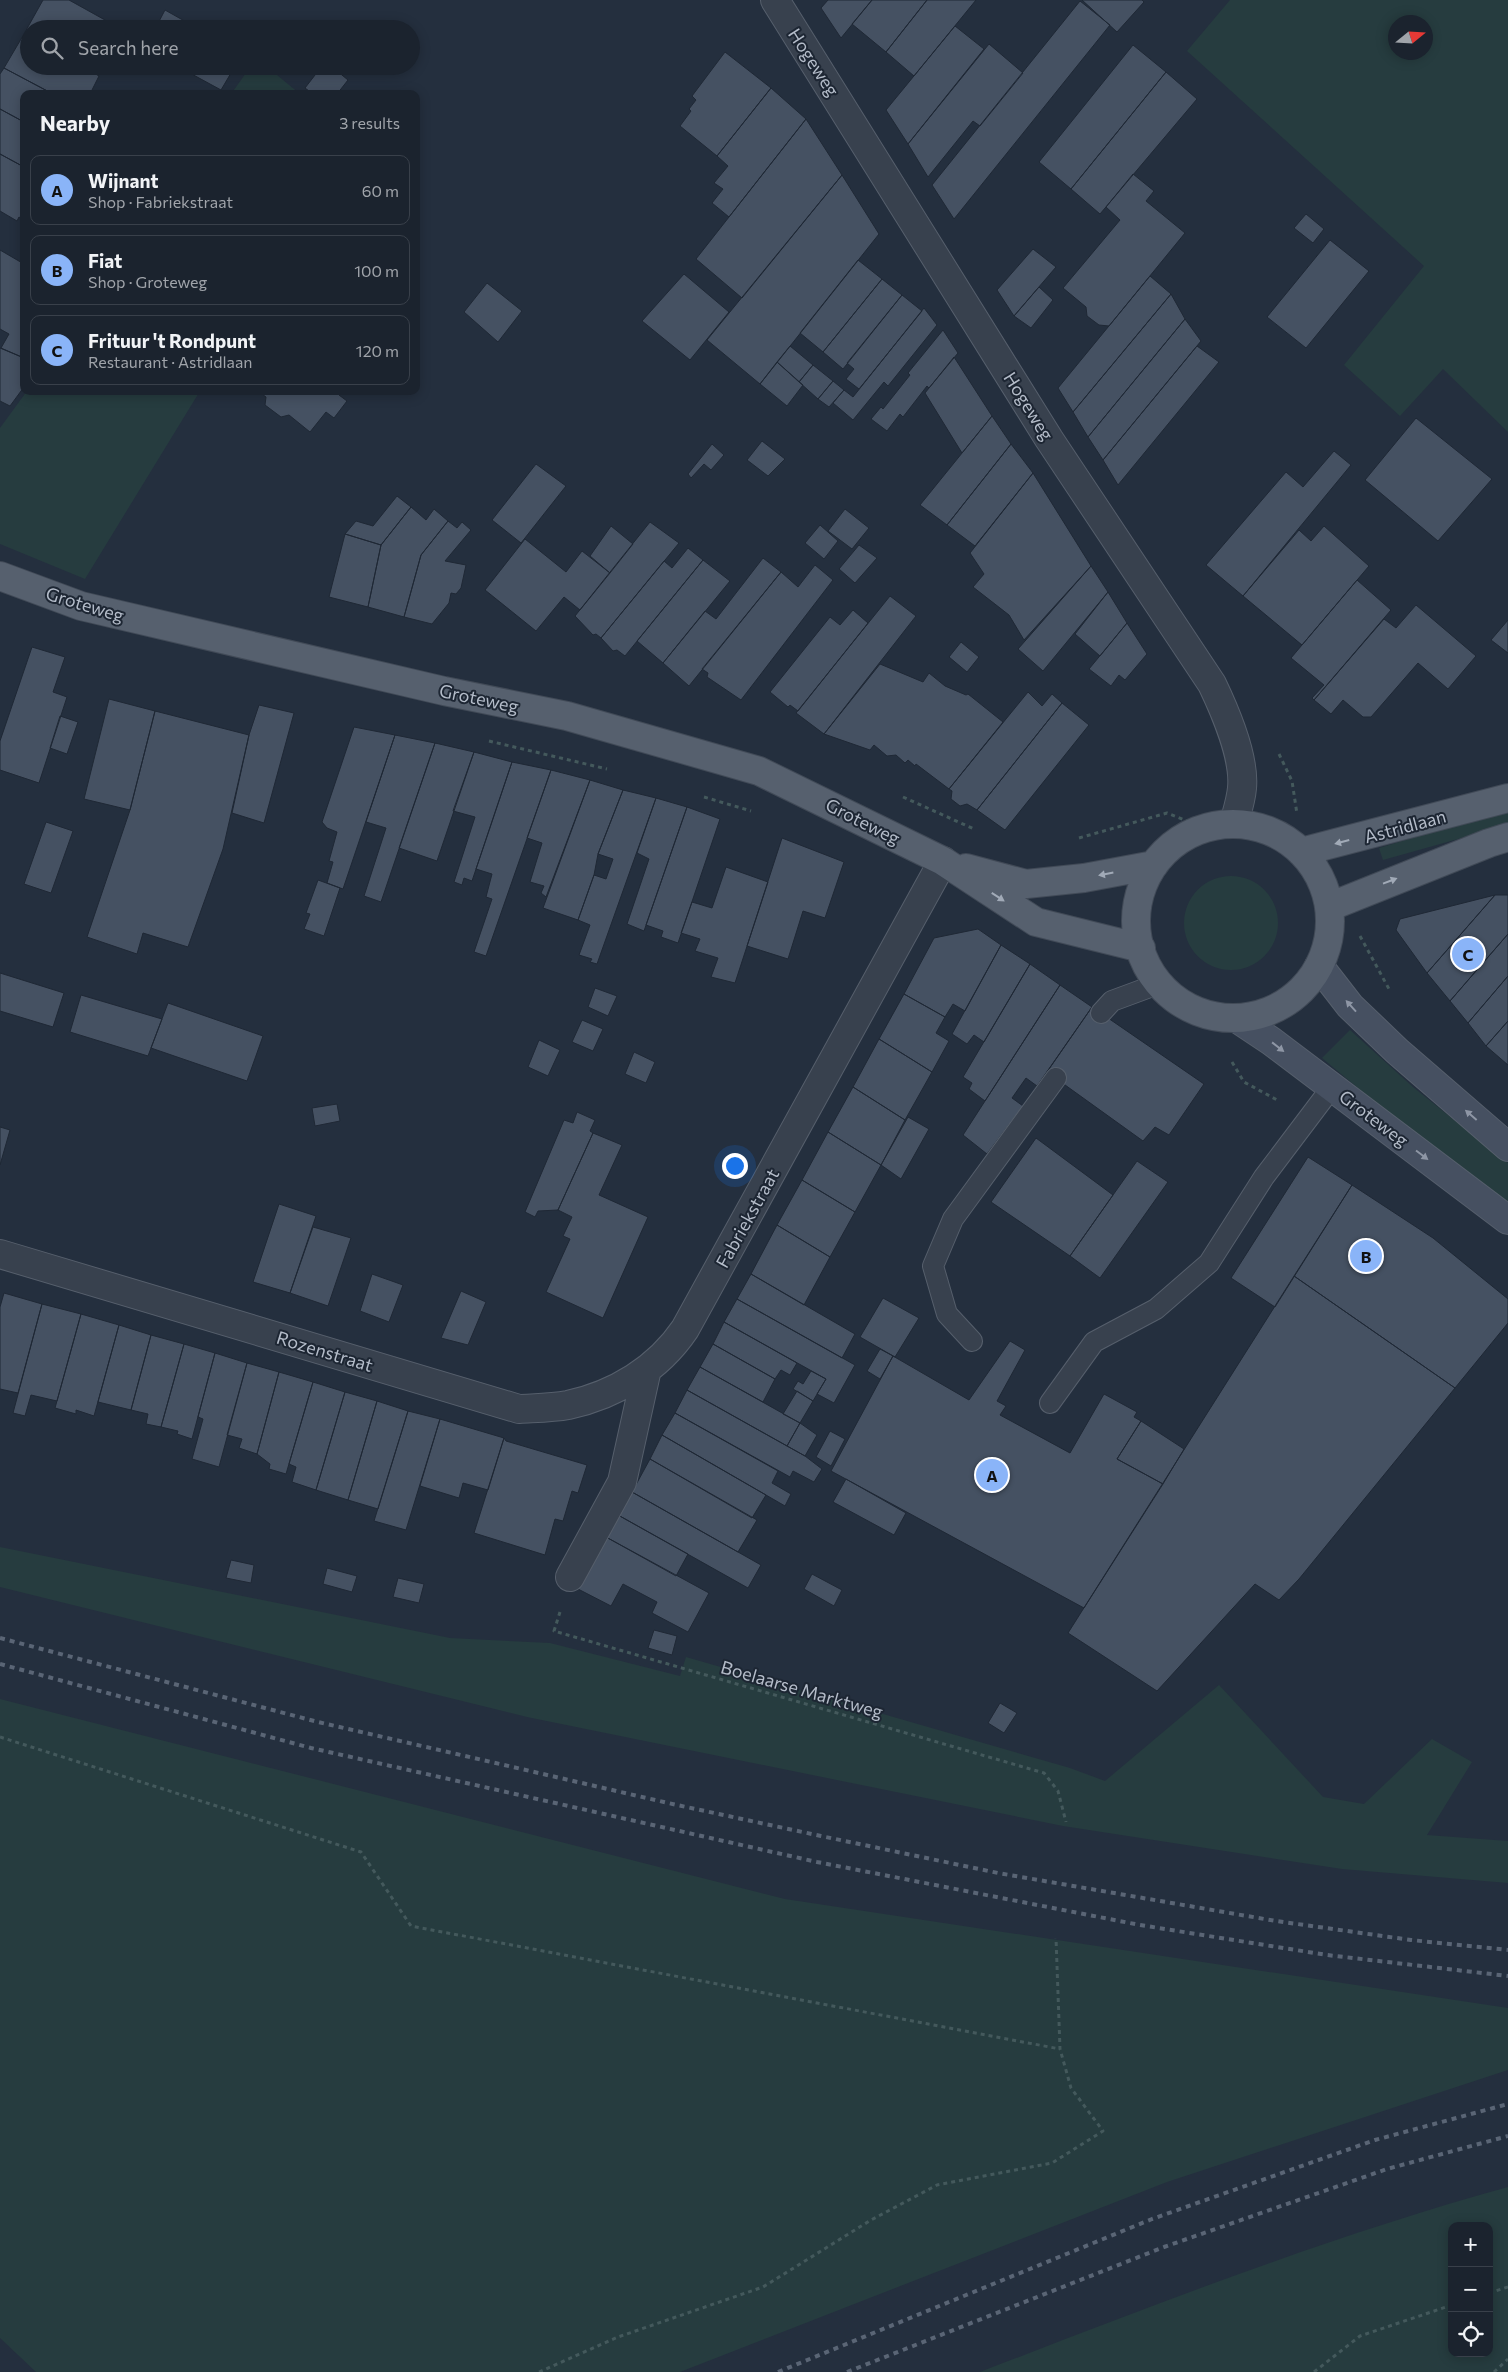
<!DOCTYPE html>
<html lang="en">
<head>
<meta charset="utf-8">
<style>
	:root { --surface:#1b232e; --page:#242b36; --text:#f1f3f6; --muted:#a0a4aa; --line:#39404a; --accent:#8ab4f8 }
	body { margin:0; font-family:Commissioner,sans-serif; background:var(--page); color:var(--text) }
	.controls { position:absolute; right:15px; bottom:15px; display:grid; overflow:hidden; border-radius:10px; box-shadow:0 2px 12px #0003 }
	.controls button { width:45px; height:45px; display:grid; place-items:center; padding:0; border:0; border-bottom:1px solid var(--line); background:var(--surface); color:var(--text); font:25px sans-serif }
	.compass { position:absolute; left:1388px; top:15px; width:45px; height:45px; border-radius:50%; background:var(--surface); box-shadow:0 2px 12px #0003; rotate:72deg }
	.you { position:absolute; left:734px; top:1165px; width:18px; height:18px; margin:-12px; border:4px solid #fff; border-radius:50%; background:#1a73e8; box-shadow:0 0 0 8px #1a73e833 }
	.badge { display:grid; place-items:center; width:32px; height:32px; border-radius:50%; background:var(--accent); color:#111; font-size:16px; font-weight:700 }
	.pin { position:absolute; translate:-50% -50%; border:2px solid #fff; box-shadow:0 1px 5px #0006 }
	.list { margin:0; padding:0; list-style:none }
	h2 { display:flex; justify-content:space-between; align-items:center; height:65px; margin:0; padding:0 20px; font-size:21px }
	h2 small { font-size:16px; font-weight:400; color:var(--muted) }
	.list li { display:grid; grid-template-columns:32px 1fr auto; gap:15px; align-items:center; box-sizing:border-box; height:70px; margin:0 10px 10px; padding:0 10px; border:1px solid var(--line); border-radius:10px }
	.list b { display:block; font-size:19px; white-space:nowrap }
	.list p { margin:0; font-size:16px; white-space:nowrap; color:var(--muted) }
	.list em { font-size:16px; font-style:normal; color:var(--muted) }
	.icon { flex:none; width:28px; height:28px; fill:none; stroke:currentColor; stroke-width:2; stroke-linecap:round; stroke-linejoin:round }
	.map { position:relative; flex:none; width:1508px; height:2372px; overflow:hidden }
	.search { position:absolute; background:var(--surface); box-shadow:0 2px 12px #0003; left:20px; top:20px; width:400px; height:55px; display:flex; align-items:center; gap:12px; box-sizing:border-box; padding:0 18px; border-radius:28px; color:var(--muted); font-size:19px }
	.panel { position:absolute; background:var(--surface); box-shadow:0 2px 12px #0003; left:20px; top:90px; width:400px; height:305px; border-radius:10px }
	.map>svg:first-child { display:block }
	.green { fill:#263c3f; fill-rule:evenodd }
	.building { fill:#455162; stroke:#1f2835 }
	.lines { fill:none; stroke-linecap:round; stroke-linejoin:round }
	.service-casing { stroke:#565f6c; stroke-width:22 }
	.minor-casing { stroke:#565f6c; stroke-width:30 }
	.tertiary-casing { stroke:#565f6c; stroke-width:30 }
	.secondary-casing { stroke:#565f6c; stroke-width:30 }
	.primary-casing { stroke:#414a57; stroke-width:30 }
	.path { stroke:#44595c; stroke-width:3; stroke-dasharray:4 4; stroke-linecap:butt }
	.service { stroke:#38414e; stroke-width:20 }
	.minor { stroke:#38414e; stroke-width:28 }
	.tertiary { stroke:#38414e; stroke-width:28 }
	.secondary { stroke:#465061; stroke-width:28 }
	.primary { stroke:#56606e; stroke-width:28 }
	.rail { stroke:#5a6575; stroke-width:4; stroke-dasharray:5 5; stroke-linecap:butt }
	.oneway { fill:#a1aab7 }
	.oneway2 { fill:#8e96a5 }
	.labels { text-anchor:middle; dominant-baseline:central; stroke-width:4; stroke-linejoin:round; paint-order:stroke }
	.street-label { font-size:18px; fill:#b4bcc9; stroke:#1d2633 }
</style>
</head>
<body>
<div class="map">
<svg width="1508" height="2372" viewBox="0 0 1508 2372">
	<rect width="100%" height="100%" fill="#242f3e"/>
	<path class="green" d="M1230,0h278v432l-65,-63 -43,47 -56,-51 80,-99 -237,-215zM1396,22h30v30h-30z
		M251,66h15l34,28h-69z
		M27,391h173l-115,188 -85,-35v-116z
		M1508,809v16l-125,35 -4,-12z
		M1184 923a47 47 0 1 1 94 0a47 47 0 1 1-94 0Z
		M1350,1030l63,57 95,76v41l-125,-95 -61,-51z
		M0,1547l450,91 100,5 130,33 6,-19 384,111 35,13 114,-96 104,112 41,7 68,-65 40,23 -45,73 81,6v42l-166,-14 -279,-43 -536,-109 -527,-130z
		M0,1699l785,200 723,109v62l-341,112 -487,190h-644l-36,-34z
		M1508,2187v185h-528c174,-67 347,-135 528,-185zM1452,2226h37v127h-37z"/>
	<path class="building" d="M43,0h26l45,25 -2,4h-83v8l-5,-3z
		M828,0h44l-31,38 -20,-30z
		M872,0h55l-41,52 -34,-28z
		M927,0h49l-62,76 -28,-24z
		M1082,0h60l2,2 -27,30z
		M1080,1l30,24 -156,194 -22,-34z
		M165,10l32,18 -1,1h-41z
		M955,26l29,23 -76,95 -22,-34z
		M24,34l5,3v29h53l17,10 -9,18h-37l-49,-26z
		M989,44l34,29 -43,53 -7,-5 -45,56 -20,-33z
		M1133,45l33,27 -95,117 -32,-27z
		M725,52l46,36 -54,68 -37,-30 11,-15 -2,-2 7,-9 -4,-4z
		M177,66h43l11,7 -10,17z
		M322,66h9l17,14 -11,14h-24l-8,-6z
		M4,68l49,26h-29v28l-24,-13v-35z
		M1166,72l31,27 -97,115 -29,-25z
		M771,88l35,31 -77,98 -17,-14 11,-14 -9,-6 14,-17 -11,-10z
		M0,109l24,13v45l-24,-13z
		M806,119l36,56 -100,123 -46,-39z
		M0,154l24,13v53l-5,-3 -2,4 -17,-10z
		M1133,174l21,17 -8,10 39,32 -76,93 -10,-1 -12,-9 -1,-9 -23,-19 57,-68 -14,-13z
		M842,175l37,59 -119,150 -53,-44z
		M1306,214l18,15 -11,14 -19,-15z
		M1330,240l39,31 -63,77 -39,-31z
		M1033,249l23,18 -42,49 -17,-26z
		M0,250l24,14v94l-23,-10 8,-14 -9,-5z
		M858,260l24,19 -59,73 -23,-19z
		M684,274l45,38 -39,48 -48,-39z
		M1150,276l21,18 -98,118 -15,-24z
		M882,279l20,16 -59,74 -20,-17z
		M487,283l35,28 -24,31 -34,-30z
		M1039,287l14,13 -22,28 -17,-12z
		M1171,294l14,25 -97,118 -15,-25z
		M902,295l20,16 -63,78 -13,-10 8,-10 -7,-6z
		M924,308l13,17 -49,61 -4,-4 -31,38 -20,-17 11,-13 9,7z
		M1185,319l16,22 -98,119 -15,-23z
		M943,330l15,23 -29,35 -2,-2 -24,31 -3,-3 -13,17 -16,-12 10,-12 2,2 27,-34 -2,-2z
		M790,346l23,19 -14,17 -22,-20z
		M1197,346l22,16 -101,123 -15,-25z
		M0,348l24,10v29l-14,19 -10,-5z
		M954,357l38,59 -30,37 -37,-60z
		M777,362l26,23 -16,21 -27,-22z
		M813,365l20,16 -15,18 -19,-17z
		M833,381l11,9 -15,17 -11,-8z
		M258,391h84l-3,4 8,6 -13,17 -8,-6 -16,20 -21,-17 -8,2 -16,-12 1,-8z
		M992,416l19,28 -64,81 -27,-20z
		M1416,418l76,61 -54,62 -73,-61z
		M762,441l23,18 -17,17 -21,-16z
		M712,444l12,11 -13,15 -7,-6 -13,14 -3,-4z
		M1011,444l22,29 -58,73 -28,-21z
		M1334,451l17,14 -108,131 -37,-31 80,-93 17,15z
		M536,464l30,22 -45,57 -29,-23z
		M1033,473l58,93 -67,74 -15,-25 -36,-28 11,-13 -14,-21z
		M397,496l14,11 -30,38 -36,-11 11,-13 17,5z
		M411,507l15,13 8,-11 14,12 -27,34 -17,62 -36,-10 13,-62z
		M845,509l24,19 -17,21 -24,-18z
		M448,521l9,7 5,-6 9,8 -26,31 21,4 -5,23 -5,6 -5,-1 -2,10 -17,21 -28,-7 17,-62z
		M650,522l29,21 -78,95 -5,-4 -3,1 -18,-19z
		M820,525l18,16 -14,18 -19,-16z
		M611,526l22,18 -23,29 -20,-17z
		M1324,526l45,40 -67,79 -59,-49 56,-66 12,11z
		M345,534l36,11 -13,62 -39,-10z
		M525,539l41,33 16,-21 28,22 -30,37 -16,-13 -28,34 -51,-41z
		M859,545l18,13 -22,25 -16,-14z
		M688,548l15,12 -78,96 -8,-6 -4,1 -12,-13 63,-77 8,7z
		M763,558l18,14 -92,114 -26,-23 42,-52 11,8z
		M703,560l27,21 -67,82 -26,-22z
		M815,565l18,15 -92,120 -34,-23 1,-4 -6,-4 79,-97 17,15z
		M1091,566l17,26 -65,79 -25,-22z
		M1357,580l34,30 -77,90 -2,-2 12,-13 -33,-27z
		M1108,592l19,31 -27,33 -25,-22z
		M890,596l26,20 -92,118 -28,-21z
		M1416,605l60,51 -28,33 -30,-26 -47,54h-8l-20,-17 -12,14 -17,-14 70,-81 12,9z
		M853,610l15,13 -70,88 -8,-6 -2,2 -18,-15 60,-75 10,8z
		M1508,620v33l-17,-13z
		M1127,623l20,31 -22,26 -6,-5 -8,11 -22,-17z
		M961,642l18,15 -12,15 -18,-15z
		M32,647l33,10 -12,35 14,5 -28,86 -39,-13v-29z
		M880,664l43,18 6,-9 16,13 21,9 2,-1 35,28 -54,67 -33,-25 -1,2 -7,-6 -3,3 -9,-8 -9,1 -13,-11 -4,5 -46,-16z
		M1028,692l14,14 10,-12 10,9 -85,107 -10,-6 -7,2 -9,-7 1,-8 -3,-2z
		M109,699l46,12 -25,99 -46,-11z
		M1062,703l27,22 -84,105 -28,-20z
		M259,705l35,8 -30,110 -32,-10 17,-78z
		M155,711l94,24 -26,114 -35,98 -45,-14 -6,21 -50,-17 43,-127z
		M60,716l18,6 -11,32 -17,-6z
		M354,727l41,8 -52,154 -16,-6 6,-21 -4,-1 8,-29 -10,-4 -5,-6z
		M395,735l40,8 -54,159 -17,-6 22,-68 -20,-6z
		M435,743l39,9 -37,109 -38,-13z
		M474,752l38,10 -40,119 -8,-3 -2,7 -8,-3 21,-65 -22,-6z
		M512,762l39,8 -65,186 -12,-4 18,-53 -6,-2 6,-23 -16,-5z
		M551,770l39,10 -44,117 -5,-4 3,-7 -14,-4 12,-39 -15,-5z
		M590,780l33,10 -25,64 -4,21 -16,45 -35,-12z
		M623,790l33,8 -59,166 -7,-2 2,-3 -13,-4 11,-30 -12,-5 16,-45 12,4 7,-20 -15,-5z
		M656,798l31,9 -43,124 -17,-7 22,-65 -12,-6z
		M687,807l33,12 -42,124 -17,-6 2,-6 -17,-6z
		M46,822l27,9 -22,62 -27,-9z
		M782,838l62,24 -19,56 -22,-7 -15,48 -41,-13z
		M726,867l42,15 -33,101 -24,-6 7,-19 -23,-7 5,-12 -19,-6 11,-31 20,6z
		M318,880l22,8 -16,48 -20,-7 6,-15 -4,-1z
		M1495,895h13v39l-58,67 -23,-28z
		M1495,895l-68,78 -31,-43 4,-11z
		M978,929l23,16 -36,66 -12,-7 -8,13 -41,-23 30,-56z
		M1508,934v42l-40,47 -18,-22z
		M1001,945l29,19 -46,78 -10,-7 -7,9 -15,-10z
		M1030,964l30,21 -75,116 -16,-12 3,-6 -9,-6z
		M0,973l64,20 -11,34 -53,-16z
		M1508,976v45l-22,25 -18,-23z
		M1060,985l32,22 -55,79 -11,-8 -14,20 11,8 -36,48 -24,-19z
		M595,988l22,8 -9,20 -20,-9z
		M904,994l41,23 -9,16 13,8 -17,31 -53,-33z
		M81,995l81,24 -14,37 -78,-24z
		M168,1003l95,33 -16,45 -96,-33z
		M1092,1007l112,77 -35,51 -14,-8 -12,14 -96,-69z
		M582,1020l21,9 -10,22 -21,-9z
		M1508,1021v44l-22,-19z
		M879,1039l53,33 -27,48 -52,-33z
		M539,1040l21,10 -12,26 -20,-9z
		M634,1052l21,10 -9,21 -21,-9z
		M853,1087l52,33 -24,45 -53,-33z
		M337,1104l3,17 -25,5 -3,-18z
		M577,1112l18,8 -5,11 3,2 -35,77 -20,1 -3,6 -10,-5 39,-92 9,3z
		M908,1117l21,12 -28,50 -20,-14z
		M0,1127l10,3 -10,35z
		M828,1132l53,33 -26,47 -53,-32z
		M593,1133l29,12 -23,50 49,22 -45,101 -57,-26 24,-53 -7,-3 9,-19 -14,-7z
		M1036,1138l77,57 -43,61 -79,-54z
		M1308,1157l44,28 -77,122 -44,-29z
		M1137,1161l31,21 -68,96 -30,-22z
		M802,1180l53,32 -25,45 -53,-32z
		M1352,1185l81,53 75,61v24l-53,65 -161,-112z
		M279,1204l37,12 -26,77 -37,-11z
		M777,1225l53,32 -26,48 -53,-31z
		M313,1227l38,11 -23,68 -38,-13z
		M372,1274l31,11 -14,37 -29,-11z
		M751,1274l104,60 -13,24 -105,-59z
		M1294,1276l161,112 -156,191 -20,21 -24,-16 -98,107 -89,-58z
		M461,1291l25,11 -18,43 -27,-7z
		M4,1293l38,11 -24,89 -18,-4v-82z
		M883,1298l36,20 -24,39 -35,-20z
		M737,1299l118,66 -21,38 -17,-9 9,-15 -102,-57z
		M42,1304l39,10 -24,87 -26,-6 -6,21 -12,-3z
		M81,1314l38,11 -25,91 -18,-6v4l-21,-6z
		M724,1322l73,41 -7,12 -9,-5 -6,9 -62,-35z
		M119,1325l32,10 -20,75 -33,-8z
		M151,1335l33,9 -23,83 -15,-3 2,-10 -17,-4z
		M1010,1341l15,9 -28,51 9,5 -6,9 70,38 34,-59 33,18 -3,5 7,4 -24,38 46,25 -79,124 -253,-137 62,-115 76,44z
		M184,1344l31,9 -23,86 -15,-5 1,-3 -17,-4z
		M713,1344l62,35 -12,23 -63,-35z
		M880,1349l13,7 -13,23 -13,-8z
		M215,1353l32,10 -28,104 -27,-8 11,-40 -5,-2z
		M247,1363l32,9 -22,82 -18,-6 3,-9 -15,-4z
		M700,1367l100,56 -13,23 -100,-56z
		M811,1371l15,8 -13,22 -20,-12 5,-8 5,3z
		M279,1372l34,10 -27,92 -17,-5 1,-5 -13,-10z
		M313,1382l32,10 -29,98 -24,-8 4,-15 -7,-3z
		M687,1390l118,66 17,13 -8,13 -21,-11 -3,6 -115,-64z
		M797,1391l16,10 -13,22 -17,-9z
		M345,1392l32,9 -29,99 -32,-10z
		M377,1401l31,10 -30,98 -30,-9z
		M408,1411l32,8 -34,111 -32,-9z
		M675,1413l103,58 -6,12 19,11 -6,12 -123,-71z
		M440,1419l64,19 -16,52 -25,-7 -4,15 -39,-12z
		M1141,1421l43,28 -21,35 -46,-25z
		M800,1423l17,12 -12,21 -18,-10z
		M830,1431l15,8 -14,27 -15,-9z
		M662,1435l104,60 -14,23 -102,-59z
		M504,1438l2,3 81,24 -9,28 -6,-2 -9,30 -8,-2 -10,36 -71,-22z
		M650,1459l107,61 -19,32 -106,-60z
		M846,1479l60,34 -12,22 -61,-33z
		M632,1492l129,73 -13,23 -130,-73z
		M618,1515l70,39 -12,22 -70,-39z
		M606,1537l103,56 -21,39 -36,-19 5,-11 -34,-18 -12,22 -33,-17z
		M231,1560l23,5 -3,18 -25,-5z
		M327,1568l30,8 -5,16 -29,-8z
		M812,1574l30,16 -8,16 -30,-17z
		M398,1578l26,6 -5,19 -26,-6z
		M654,1630l23,6 -5,19 -24,-7z
		M1000,1703l17,10 -13,20 -16,-10z"/>
	<g class="lines">
		<g class="service-casing">
			<path id="service" d="M1101,1013l11,-12 46,-17
				M972,1341l-25,-27 -14,-48 20,-47 103,-141
				M1050,1403l44,-61 62,-33 53,-46 55,-86 68,-90"/>
		</g>
		<g class="minor-casing">
			<path id="minor" d="M0,1254l519,155c16,-1 33,-1 49,-4 47,-10 90,-36 117,-76l258,-468
				M570,1577l52,-95 25,-113"/>
		</g>
		<g class="tertiary-casing">
			<path id="tertiary" d="M775,0l274,439 163,245c13,27 33,74 30,104 -1,12 -5,24 -8,35"/>
		</g>
		<g class="secondary-casing">
			<path id="secondary" d="M1319,966l31,40 47,45 111,96
				M1238,1019l33,22 237,179"/>
		</g>
		<g class="primary-casing">
			<path id="primary" d="M0,576l81,30 363,85 123,25 192,55 184,90 93,61 105,26
				M1136 921a97 97 0 1 1 194 0a97 97 0 1 1-194 0Z
				M1301,852l207,-54
				M966,868l60,16 58,-6 70,-13
				M1329,907l160,-64 19,-6"/>
		</g>
		<path class="path" d="M489,741l118,28
			M1279,754l13,27 5,33
			M704,797l47,14
			M903,797l71,32
			M1079,838l88,-25 30,12
			M1360,936l29,53
			M1232,1062l12,20 35,19
			M560,1612l-6,19 490,142 14,18 8,31
			M0,1737l361,115 50,74 649,123
			M1489,2293l19,-6
			M539,2372l79,-35 145,-50 108,-67 66,-35 115,-22 51,-32 -32,-43 -11,-39 -4,-111
			M1314,2372l46,-36 92,-31
			M1494,2372l14,-13"/>
		<use href="#service" class="service"/>
		<use href="#minor" class="minor"/>
		<use href="#tertiary" class="tertiary"/>
		<use href="#secondary" class="secondary"/>
		<use href="#primary" class="primary"/>
		<path class="rail" d="M0,1638l318,84 359,83 144,31 177,37 278,48 135,19 97,10
			M0,1664l311,84 506,114 323,63 187,30 181,21
			M778,2372l374,-153 223,-79 133,-36
			M847,2372l317,-125 223,-78 121,-33"/>
	</g>
	<defs><path id="oneway-solid" d="M-6-.8H1V-3.2L6.5 0L1 3.2V.8H-6Z" transform="scale(1.25)"/></defs>
	<g class="oneway">
		<use href="#oneway-solid" transform="translate(1342 842) rotate(165)"/>
		<use href="#oneway-solid" transform="translate(1106 874) rotate(169)"/>
		<use href="#oneway-solid" transform="translate(1390 881) rotate(-21)"/>
		<use href="#oneway-solid" transform="translate(998 897) rotate(33)"/>
	</g>
	<g class="oneway2">
		<use href="#oneway-solid" transform="translate(1351 1006) rotate(-132)"/>
		<use href="#oneway-solid" transform="translate(1278 1047) rotate(38)"/>
		<use href="#oneway-solid" transform="translate(1471 1115) rotate(-139)"/>
		<use href="#oneway-solid" transform="translate(1422 1155) rotate(37)"/>
	</g>
	<g class="labels">
		<g class="street-label">
			<text transform="translate(814 62) rotate(57)">Hogeweg</text>
			<text transform="translate(1029 406) rotate(58)">Hogeweg</text>
			<text transform="translate(85 604) rotate(17)">Groteweg</text>
			<text transform="translate(479 698) rotate(12)">Groteweg</text>
			<text transform="translate(863 821) rotate(27)">Groteweg</text>
			<text transform="translate(1405 826) rotate(-15)">Astridlaan</text>
			<text transform="translate(1374 1118) rotate(37)">Groteweg</text>
			<text transform="translate(747 1218) rotate(-61)">Fabriekstraat</text>
			<text transform="translate(325 1351) rotate(17)">Rozenstraat</text>
			<text transform="translate(802 1689) rotate(16)">Boelaarse Marktweg</text>
		</g>
	</g>
</svg>
<div class="controls">
<button>+</button>
<button>−</button>
<button><svg class="icon" aria-label="locate" viewBox="0 0 24 24"><circle cx="12" cy="12" r="6"/><path d="M12 2v4M12 18v4M2 12h4M18 12h4"/></svg></button>
</div>
<svg class="compass" viewBox="-18 -18 36 36"><path d="M0-13l5 13h-10z" fill="#e53935"/><path d="M0 13l5-13h-10z" fill="#a0a4aa"/></svg>
<div class="you"></div>
<div class="pin badge" style="left:992px;top:1475px">A</div>
<div class="pin badge" style="left:1366px;top:1256px">B</div>
<div class="pin badge" style="left:1468px;top:954px">C</div>
<div class="search"><svg class="icon" aria-label="search" viewBox="0 0 24 24"><circle cx="10" cy="10" r="6"/><path d="M15 15l6 6"/></svg>Search here</div>
<section class="panel">
<h2>Nearby<small>3 results</small></h2>
<ul class="list">
<li><span class="badge">A</span><div><b>Wijnant</b><p>Shop · Fabriekstraat</p></div><em>60 m</em></li>
<li><span class="badge">B</span><div><b>Fiat</b><p>Shop · Groteweg</p></div><em>100 m</em></li>
<li><span class="badge">C</span><div><b>Frituur 't Rondpunt</b><p>Restaurant · Astridlaan</p></div><em>120 m</em></li>
</ul>
</section>
</div>
</body>
</html>
